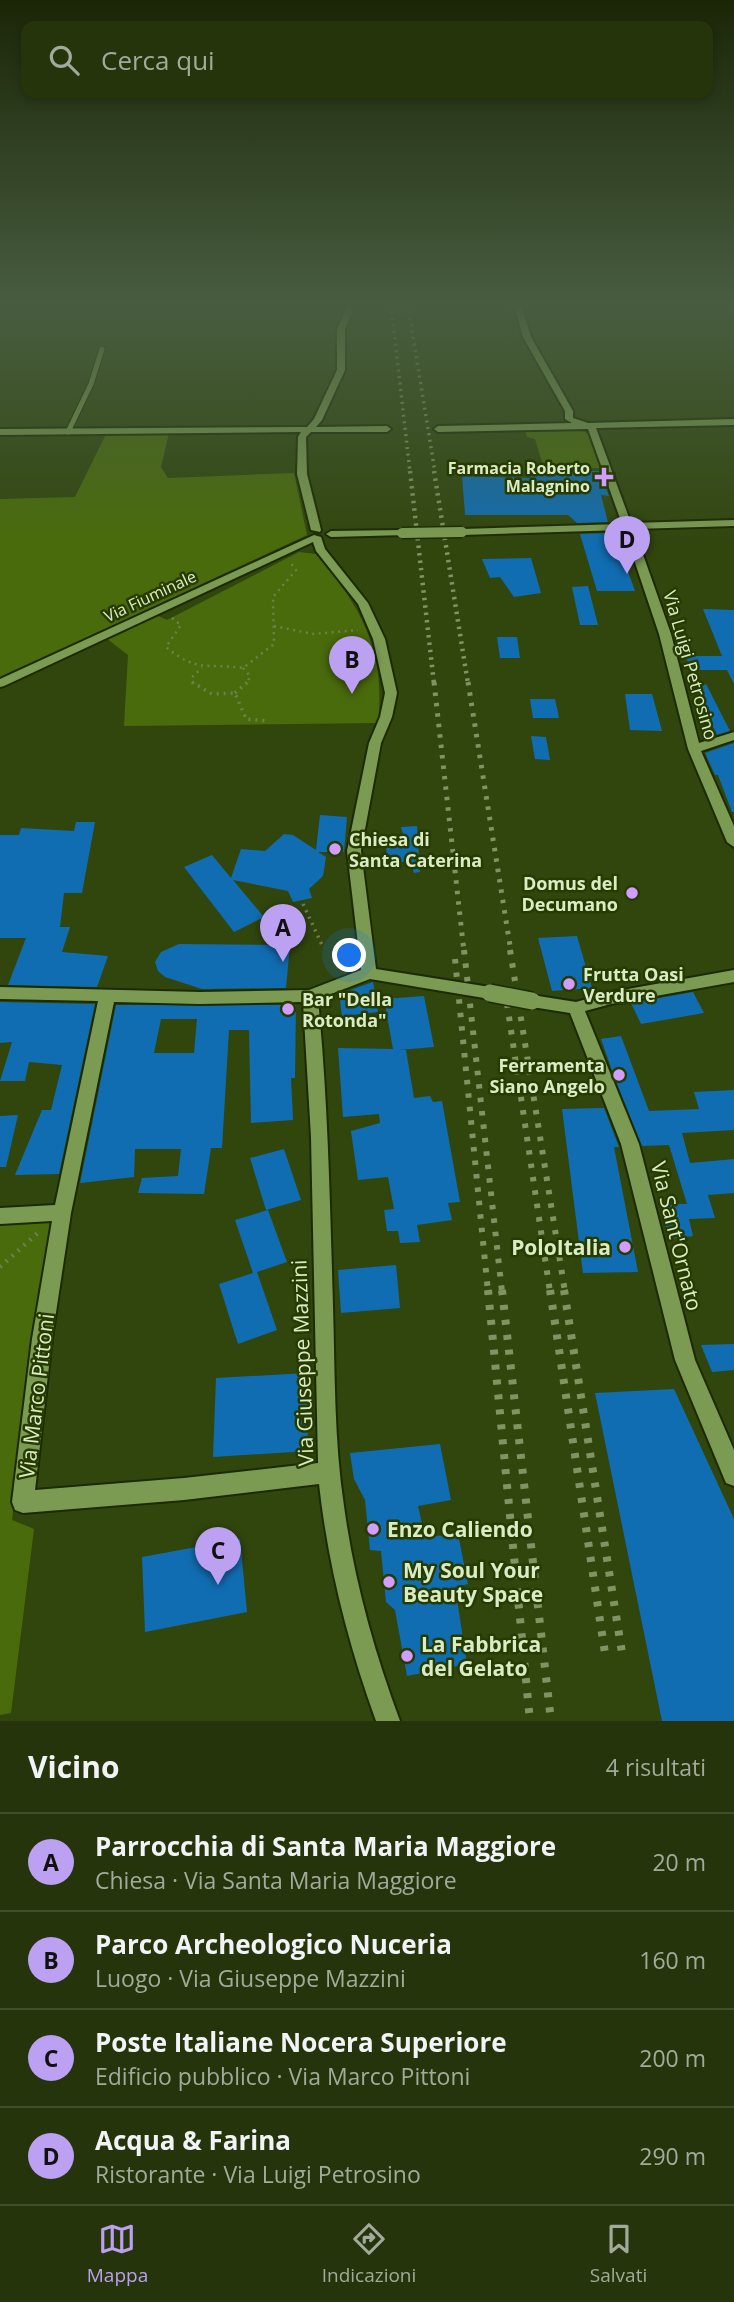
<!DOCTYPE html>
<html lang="it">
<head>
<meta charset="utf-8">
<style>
	:root { --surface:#25340a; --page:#313f18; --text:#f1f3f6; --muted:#a3aa9c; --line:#424f2b; --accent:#bca0f2 }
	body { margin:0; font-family:"Open Sans",sans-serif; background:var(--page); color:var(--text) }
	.you { position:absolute; left:350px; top:956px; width:24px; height:24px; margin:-18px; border:5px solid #fff; border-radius:50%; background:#1a73e8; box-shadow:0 0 0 10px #1a73e833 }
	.badge { display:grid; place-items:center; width:46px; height:46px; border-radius:50%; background:var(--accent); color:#111; font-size:23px; font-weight:700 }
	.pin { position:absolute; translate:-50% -58px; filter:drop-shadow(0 2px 4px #0008) }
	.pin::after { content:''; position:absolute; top:37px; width:24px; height:21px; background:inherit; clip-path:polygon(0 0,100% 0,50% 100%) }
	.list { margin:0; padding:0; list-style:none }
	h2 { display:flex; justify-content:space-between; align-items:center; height:91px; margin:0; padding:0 28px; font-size:30px }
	h2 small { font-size:23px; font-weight:400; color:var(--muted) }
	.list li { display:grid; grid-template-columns:46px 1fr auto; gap:21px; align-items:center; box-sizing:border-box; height:98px; padding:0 28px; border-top:2px solid var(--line) }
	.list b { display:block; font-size:26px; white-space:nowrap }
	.list p { margin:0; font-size:23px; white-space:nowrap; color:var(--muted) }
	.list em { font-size:23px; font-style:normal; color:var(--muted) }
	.icon { flex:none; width:38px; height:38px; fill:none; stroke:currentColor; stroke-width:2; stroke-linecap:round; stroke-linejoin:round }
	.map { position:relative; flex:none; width:734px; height:1721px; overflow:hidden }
	.search { position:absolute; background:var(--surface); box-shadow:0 4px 10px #0003; left:21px; right:21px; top:21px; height:77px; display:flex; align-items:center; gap:18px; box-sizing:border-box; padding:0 24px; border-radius:14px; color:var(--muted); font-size:26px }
	.sheet { height:483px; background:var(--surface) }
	nav { display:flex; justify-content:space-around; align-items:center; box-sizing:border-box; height:98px; border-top:2px solid var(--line); background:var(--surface); font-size:19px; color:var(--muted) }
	nav a { display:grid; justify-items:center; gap:4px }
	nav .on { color:var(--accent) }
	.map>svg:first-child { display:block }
	.green { fill:#4a6b0b }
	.building { fill:#116db1; fill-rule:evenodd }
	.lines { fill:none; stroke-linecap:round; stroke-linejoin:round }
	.service-casing { stroke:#1c2a03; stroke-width:7 }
	.minor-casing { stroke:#1c2a03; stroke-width:4 }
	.path-far2 { stroke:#6d814f; stroke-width:2.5; stroke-dasharray:2 4.5; stroke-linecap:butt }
	.path-far1 { stroke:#6d814f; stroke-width:3.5; stroke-dasharray:2 5; stroke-linecap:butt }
	.path { stroke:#6d814f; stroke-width:4.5; stroke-dasharray:2 6; stroke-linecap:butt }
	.service { stroke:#7c9b52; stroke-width:5 }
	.minor { fill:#7c9b52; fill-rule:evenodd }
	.rail-far4 { stroke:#7f9363; stroke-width:3.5; stroke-dasharray:2 4.5; stroke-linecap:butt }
	.rail-far3 { stroke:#7f9363; stroke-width:4.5; stroke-dasharray:2.5 5; stroke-linecap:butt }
	.rail-far2 { stroke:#7f9363; stroke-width:5; stroke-dasharray:3.5 7; stroke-linecap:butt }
	.rail-far1 { stroke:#7f9363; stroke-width:6; stroke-dasharray:4.5 9; stroke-linecap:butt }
	.rail { stroke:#7f9363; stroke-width:8; stroke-dasharray:5 10; stroke-linecap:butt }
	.minor-bridge-far1-casing { stroke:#1c2a03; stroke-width:13; stroke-linecap:butt }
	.minor-bridge-casing { stroke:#1c2a03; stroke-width:20; stroke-linecap:butt }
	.minor-bridge-far1 { stroke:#7c9b52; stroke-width:10 }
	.minor-bridge { stroke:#7c9b52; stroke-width:17 }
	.poi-dot { fill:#d19dfe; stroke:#273b00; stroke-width:2.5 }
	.labels { text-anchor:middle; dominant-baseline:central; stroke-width:5; stroke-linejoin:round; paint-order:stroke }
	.far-poi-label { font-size:16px; font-weight:bold; fill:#daecc6; stroke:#273b00; text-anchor:end }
	.far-street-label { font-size:16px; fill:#daecc6; stroke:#273b00 }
	.street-label { font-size:18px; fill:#daecc6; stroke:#273b00 }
	.poi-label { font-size:18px; font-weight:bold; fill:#daecc6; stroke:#273b00; text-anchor:start }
	.near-street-label { font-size:21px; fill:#daecc6; stroke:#273b00 }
	.near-poi-label { font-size:21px; font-weight:bold; fill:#daecc6; stroke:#273b00; text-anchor:start }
</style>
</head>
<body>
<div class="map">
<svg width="734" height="1721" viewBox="0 0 734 1721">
	<rect width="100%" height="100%" fill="#31460d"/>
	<path class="green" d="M574,427l17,8 14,33 -61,1 -9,-30 -8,-2 -3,-9z
		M107,432l62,1 -8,34 7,11 126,-5 13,62 -307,143v-179l75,-2z
		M299,552l17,2c45,52 70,97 62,169l-254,3 4,-71 -22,-17 50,-23 11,5z
		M50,1221l-38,299 22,9 -23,184 -11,2v-492z"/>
	<path class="building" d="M580,471h20l9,25 -8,-1 7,27 -31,1 -9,-8h-103l-3,-39 69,2 -1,-3z
		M611,533l2,5h3l19,53h-38l-17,-57z
		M531,558l10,35 -27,4 -14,-20 -10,1 -8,-19z
		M588,586l10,39h-18l-8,-38z
		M703,609l31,1v74l-7,-14h-37l-4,-14h36z
		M497,637h20l3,21h-20z
		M706,684l24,47 -13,4 -22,-45z
		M625,694h27l10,37 -32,-1z
		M530,699h25l4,19h-26z
		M531,736l15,1 4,23 -15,-1z
		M734,743v69h-2l-14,-37h-3l-10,-22z
		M320,815l27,2 -3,35h-26l8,5 -3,19 -14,13 3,9 -19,4 -5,-11 -55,-11 31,37 -30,15 -50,-65 28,-12 19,23 10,-29 24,2 19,-17 9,1 23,15z
		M76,822h19l-13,71h-18l-4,34h10l-8,25 46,4 -11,31 -89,-2 18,-47h-26v-103h19l2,-7 53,3z
		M417,826l3,46 -6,1 -4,-11h-23l-1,-20 19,-1 -4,-14z
		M577,936l15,52 -40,3 -14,-53z
		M179,944l111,1 -4,43 -84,1 -37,-12 -7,-6 -3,-9 6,-10z
		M373,982l5,30 -36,4 -3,-22z
		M693,992l11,21 -63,11 -10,-21z
		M424,996l10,51 -35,3h7l8,48 16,-2 3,6 9,-1 18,101 -12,1 4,17 -35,5 3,17 -20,1 -2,-12h-11l-3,-21 10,-1 -6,-32 -30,3 -7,-49 29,-8 -1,-9 -36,3 -5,-69 55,1 -9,-50z
		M0,1002l95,2 -36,170 -44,1 27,-65h9l11,-45 -33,-3 -4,19h-25l12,-39 -12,1z
		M116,1005h180l-1,73h-4l2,42 -42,3 -2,-93h-20l-7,118h-11l-7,46 -66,-1 4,-15 36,-2 3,-27h-46l-1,28 -54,6zM161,1019h36l-3,34h-40z
		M621,1036l28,75 50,-2 -5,-17 40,-2v40l-52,3 8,30 44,-4v34l-26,2 7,23 -26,1 4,17 -24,3 -9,-35h27l-18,-59 -27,1 -27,-67 -14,-40z
		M604,1108l15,39h-5l24,125 -55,1 -21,-164z
		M18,1115l-12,52h-6v-51z
		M284,1149l17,51 -35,10 -16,-52z
		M268,1210l19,52 -30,10 20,58 -39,14 -19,-60 34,-11 -18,-53z
		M396,1265l4,43 -59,5 -3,-43z
		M734,1344v26l-22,2 -11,-27z
		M307,1373l1,78 -95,6 3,-79z
		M674,1389l60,130v202h-72l-67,-328z
		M440,1444l11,56 -33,6 7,31 33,-3 10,50 -13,3 12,77 -60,12 -12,-66 -9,-8 -5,-51 -11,-1 -5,-50 -11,-21 -4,-26z
		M240,1539l7,73 -102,20 -3,-75z"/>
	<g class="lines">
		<g class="service-casing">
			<path id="service" d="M68,432l23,-48 11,-35"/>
		</g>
		<g class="minor-casing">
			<path id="minor" d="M348,305h7l-10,24v41l-23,50 -6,7 71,-1 4,3 -4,3h-76l-5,5 1,37 14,56 -1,2 -9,-2 -14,-56 1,-37 3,-5 -301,3v-6l307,-2 7,-8 23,-49v-41z
				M514,305h7l10,32 42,74v7l15,5 146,-4v6l-138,3 35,95 103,-3v6l-100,3 37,105 28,109 35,-11v8l-33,11 33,75v21l-7,-5 -39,-93 -29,-115 -35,-104 -162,5 -5,-3 5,-3 160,-5 -34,-95 -150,3 -4,-3 4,-3 134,-3 -7,-4v-8l-42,-74z
				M402,530l4,1v4l-75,2 -5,-3 5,-3z
				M314,535l7,2 4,12 43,54 17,36 12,54 -5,24 -11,26 -20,108 15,118 114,18 6,2 2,4 -2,4 -6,2 -120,-20 -52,20c10,102 12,204 15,307 2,66 1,134 11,200 10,74 30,145 56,215h-24c-28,-77 -48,-156 -57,-237l-135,16 -161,13 -8,-3 -3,-8 20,-163 20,-118 -52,3v-16l55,-3 43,-204 -98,-2v-12l200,5 109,-2 52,-20 -14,-119 22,-108 11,-26 5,-24 -12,-54 -15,-35 -42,-53 -3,-9 -309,144 -4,1v-8zM114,1002l86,2 103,-2 8,135 7,326 -134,15 -149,12 17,-151 19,-126z
				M734,970v12l-123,22 -26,7 54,133 56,216 39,90v36l-8,-3 -51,-123 -54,-216 -51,-131 -38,-6 -6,-2 -2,-4 2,-4 6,-2 44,7 35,-10z"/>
		</g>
		<path class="path-far2" d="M172,618l9,7 -15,22c31,26 41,16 77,21l31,-24 -1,-47 23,-27 -6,-8
			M274,626l39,8 45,-4
			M243,668l7,8 -3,8
			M193,684v-8l9,-8"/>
		<path class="path-far1" d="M192,682l20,12 23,-1 11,26 22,2
			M235,693l13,-11
			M303,904l19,41"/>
		<path class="path" d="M0,1267l41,-37"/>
		<use href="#service" class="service"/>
		<use href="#minor" class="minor"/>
		<path class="rail-far4" d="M391,305l19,167
			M408,305l27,167"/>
		<path class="rail-far3" d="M410,471l24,213
			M434,471l34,213"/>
		<path class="rail-far2" d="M434,682l30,270
			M468,682l43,270"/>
		<path class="rail-far1" d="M464,950l38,342
			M510,950l55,342
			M455,959l33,333
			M505,990l45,302"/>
		<path class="rail" d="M488,1290l42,431
			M502,1290l49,431
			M550,1290l56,370
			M564,1290l59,369"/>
		<g class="minor-bridge-far1-casing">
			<path id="minor-bridge-far1" d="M402,533l60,-1"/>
		</g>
		<g class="minor-bridge-casing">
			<path id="minor-bridge" d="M490,993l42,8"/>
		</g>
		<use href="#minor-bridge-far1" class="minor-bridge-far1"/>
		<use href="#minor-bridge" class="minor-bridge"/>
	</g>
	<linearGradient id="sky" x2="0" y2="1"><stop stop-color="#1b2607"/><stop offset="0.56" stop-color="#485d40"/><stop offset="1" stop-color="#485d40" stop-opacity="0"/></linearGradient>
	<rect width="734" height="546" fill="url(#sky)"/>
	<g class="poi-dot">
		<path d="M600.5 466.5h7v7h7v7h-7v7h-7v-7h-7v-7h7z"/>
		<circle cx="335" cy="849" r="7"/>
		<circle cx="632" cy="893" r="7"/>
		<circle cx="569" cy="984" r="7"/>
		<circle cx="288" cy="1009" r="7"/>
		<circle cx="619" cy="1075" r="7"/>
		<circle cx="625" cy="1247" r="7"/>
		<circle cx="373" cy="1529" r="7"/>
		<circle cx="389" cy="1582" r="7"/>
		<circle cx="407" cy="1656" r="7"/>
	</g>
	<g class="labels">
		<g class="far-poi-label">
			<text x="590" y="468">Farmacia Roberto<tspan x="590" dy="18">Malagnino</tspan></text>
		</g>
		<g class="far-street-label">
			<text transform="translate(150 596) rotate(-25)">Via Fiuminale</text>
		</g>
		<g class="street-label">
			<text transform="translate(691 665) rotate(74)">Via Luigi Petrosino</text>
		</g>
		<g class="poi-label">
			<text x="349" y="839">Chiesa di<tspan x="349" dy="21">Santa Caterina</tspan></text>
			<text x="618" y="883" text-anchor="end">Domus del<tspan x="618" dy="21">Decumano</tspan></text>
			<text x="583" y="974">Frutta Oasi<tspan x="583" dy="21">Verdure</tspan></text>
			<text x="302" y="999">Bar "Della<tspan x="302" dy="21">Rotonda"</tspan></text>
			<text x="605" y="1065" text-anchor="end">Ferramenta<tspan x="605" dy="21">Siano Angelo</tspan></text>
		</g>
		<g class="near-street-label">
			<text transform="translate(677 1236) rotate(76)">Via Sant'Ornato</text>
			<text transform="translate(302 1363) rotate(-92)">Via Giuseppe Mazzini</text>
			<text transform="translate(36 1396) rotate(-83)">Via Marco Pittoni</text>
		</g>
		<g class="near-poi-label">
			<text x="611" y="1247" text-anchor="end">PoloItalia</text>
			<text x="387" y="1529">Enzo Caliendo</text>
			<text x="403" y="1570">My Soul Your<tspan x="403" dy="24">Beauty Space</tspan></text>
			<text x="421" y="1644">La Fabbrica<tspan x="421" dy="24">del Gelato</tspan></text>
		</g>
	</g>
</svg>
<div class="you"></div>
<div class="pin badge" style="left:283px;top:962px">A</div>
<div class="pin badge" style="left:352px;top:694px">B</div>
<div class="pin badge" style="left:218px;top:1585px">C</div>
<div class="pin badge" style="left:627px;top:574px">D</div>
<div class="search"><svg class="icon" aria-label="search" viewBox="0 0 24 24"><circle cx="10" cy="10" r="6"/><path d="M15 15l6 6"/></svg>Cerca qui</div>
</div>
<section class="sheet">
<h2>Vicino<small>4 risultati</small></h2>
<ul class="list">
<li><span class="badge">A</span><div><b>Parrocchia di Santa Maria Maggiore</b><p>Chiesa · Via Santa Maria Maggiore</p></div><em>20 m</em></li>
<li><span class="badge">B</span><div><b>Parco Archeologico Nuceria</b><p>Luogo · Via Giuseppe Mazzini</p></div><em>160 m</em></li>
<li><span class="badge">C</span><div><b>Poste Italiane Nocera Superiore</b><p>Edificio pubblico · Via Marco Pittoni</p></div><em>200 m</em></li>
<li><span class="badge">D</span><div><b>Acqua &amp; Farina</b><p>Ristorante · Via Luigi Petrosino</p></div><em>290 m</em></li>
</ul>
</section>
<nav>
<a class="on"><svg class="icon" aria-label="map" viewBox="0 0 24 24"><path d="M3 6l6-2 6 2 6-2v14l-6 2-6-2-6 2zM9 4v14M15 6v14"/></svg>Mappa</a>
<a><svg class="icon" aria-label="directions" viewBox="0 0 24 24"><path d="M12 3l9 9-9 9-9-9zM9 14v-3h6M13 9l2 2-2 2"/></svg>Indicazioni</a>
<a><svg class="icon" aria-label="saved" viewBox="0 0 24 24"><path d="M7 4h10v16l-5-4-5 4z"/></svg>Salvati</a>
</nav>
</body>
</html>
